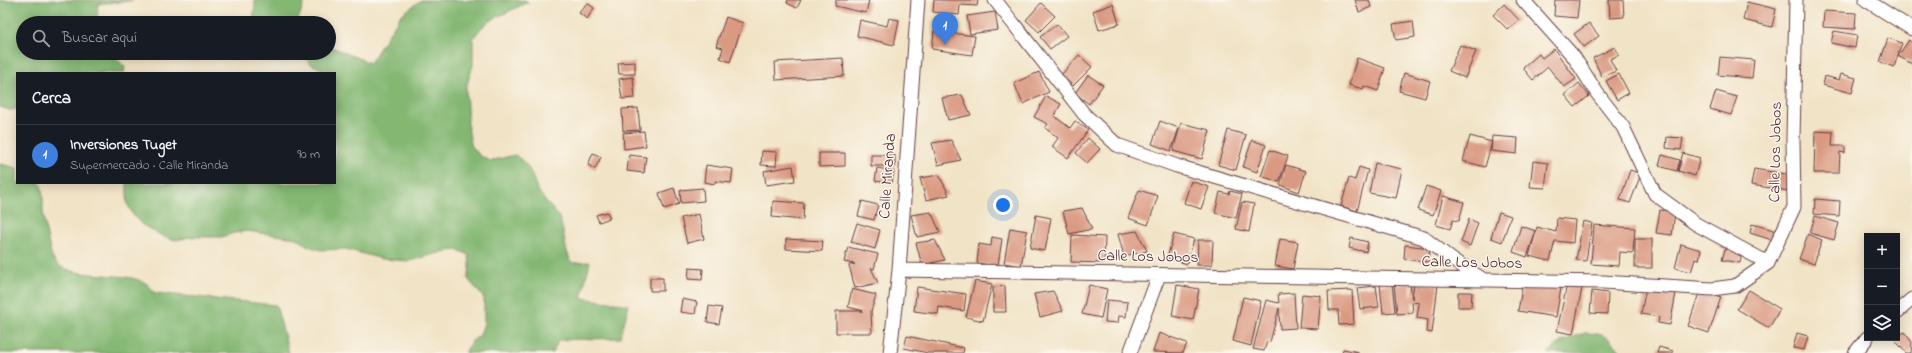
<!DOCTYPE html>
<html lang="es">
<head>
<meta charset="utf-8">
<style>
	:root { --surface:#171b24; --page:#242831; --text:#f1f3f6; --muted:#9ea1a6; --line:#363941; --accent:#d1495b }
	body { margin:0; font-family:"Indie Flower",sans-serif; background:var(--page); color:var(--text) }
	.controls { position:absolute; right:12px; bottom:12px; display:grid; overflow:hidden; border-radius:0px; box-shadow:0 2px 10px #0003 }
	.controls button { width:36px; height:36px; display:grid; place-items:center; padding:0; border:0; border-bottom:1px solid var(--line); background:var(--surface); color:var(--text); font:20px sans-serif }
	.you { position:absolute; left:1003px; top:205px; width:14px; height:14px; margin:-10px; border:3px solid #fff; border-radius:50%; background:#1a73e8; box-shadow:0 0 0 6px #1a73e833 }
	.badge { display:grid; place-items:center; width:26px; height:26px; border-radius:50%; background:var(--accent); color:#fff; font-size:13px; font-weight:700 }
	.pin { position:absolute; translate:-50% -33px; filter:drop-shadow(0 1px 2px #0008) }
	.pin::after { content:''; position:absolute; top:21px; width:14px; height:12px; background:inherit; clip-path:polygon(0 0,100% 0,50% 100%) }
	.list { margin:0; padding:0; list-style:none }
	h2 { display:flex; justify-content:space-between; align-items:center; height:52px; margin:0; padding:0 16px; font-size:17px }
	h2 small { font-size:13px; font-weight:400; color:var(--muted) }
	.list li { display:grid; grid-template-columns:26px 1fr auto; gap:12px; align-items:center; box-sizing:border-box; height:60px; padding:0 16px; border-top:1px solid var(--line) }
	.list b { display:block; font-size:15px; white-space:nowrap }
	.list p { margin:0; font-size:13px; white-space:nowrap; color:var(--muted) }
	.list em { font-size:13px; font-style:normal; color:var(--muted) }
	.icon { flex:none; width:22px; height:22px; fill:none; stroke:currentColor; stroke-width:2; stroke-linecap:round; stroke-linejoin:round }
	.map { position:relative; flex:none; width:1912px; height:353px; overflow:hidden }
	.search { position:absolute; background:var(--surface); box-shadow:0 2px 10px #0003; left:16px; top:16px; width:320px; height:44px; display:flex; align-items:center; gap:10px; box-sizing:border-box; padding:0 14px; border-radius:22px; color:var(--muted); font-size:15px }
	.panel { position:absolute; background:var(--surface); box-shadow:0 2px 10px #0003; left:16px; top:72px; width:320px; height:112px; border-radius:0px }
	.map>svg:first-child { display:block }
	.forest { fill:#83b772; stroke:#666b4e }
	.building { fill:#da9a82 }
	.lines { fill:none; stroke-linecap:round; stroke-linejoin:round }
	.minor-casing { stroke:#633c42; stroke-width:15 }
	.minor { stroke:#fff; stroke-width:13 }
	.labels { text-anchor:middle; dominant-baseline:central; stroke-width:3; stroke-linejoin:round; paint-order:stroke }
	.street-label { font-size:16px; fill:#4a1f2b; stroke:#fbf7ec }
</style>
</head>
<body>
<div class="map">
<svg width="1912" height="353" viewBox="0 0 1912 353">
	<rect width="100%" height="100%" fill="#fbf7ec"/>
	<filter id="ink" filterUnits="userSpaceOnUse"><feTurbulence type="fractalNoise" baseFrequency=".025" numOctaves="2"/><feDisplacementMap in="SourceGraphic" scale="8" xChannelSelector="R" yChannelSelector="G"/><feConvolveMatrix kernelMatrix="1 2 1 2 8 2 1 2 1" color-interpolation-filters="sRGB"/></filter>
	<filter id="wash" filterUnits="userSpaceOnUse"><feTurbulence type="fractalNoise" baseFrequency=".012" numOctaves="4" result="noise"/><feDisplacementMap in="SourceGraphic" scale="16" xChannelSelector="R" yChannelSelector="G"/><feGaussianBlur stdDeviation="0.9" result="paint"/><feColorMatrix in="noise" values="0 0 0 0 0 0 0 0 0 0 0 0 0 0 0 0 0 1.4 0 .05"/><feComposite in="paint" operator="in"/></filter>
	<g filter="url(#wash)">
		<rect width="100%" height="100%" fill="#f1e3c6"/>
		<path class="forest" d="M0,0h133c-11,3 -23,2 -35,4l-1,19h-74v30h87l15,14 -1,6h-107v36l-7,1 -10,-3z
			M255,0h50l-8,23h-46l3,-9z
			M421,0h104l3,2 -39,19 -9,8 -7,10v26l-7,23 2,39 3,18 8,10 11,6 25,-6c21,15 14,22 26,40 5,9 15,15 19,25 5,14 4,30 12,43l18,-1 -9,36 48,7 -9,33 -62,2 -5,13h-88l6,-11 9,-7 4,-12v-25l-16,-19 2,-12 -1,-12 -11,-5 -12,1 -37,10 -27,-2 -36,-10 -25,1 -13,-4 -11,-8 -50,-7 -13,2 -12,4h-32l-14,3 -12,-3 -23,-13 -8,-9 -6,-12v-20h208v-110h-13v-4l-12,-5 -8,-11h27v-7l41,17 31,-48z
			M0,164l17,4v15h23c4,9 3,18 3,27 0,8 7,43 10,49 13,23 73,10 94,25 3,2 5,6 8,9l121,12 13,48h-289z
			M1585,333c20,0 25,5 37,20h-74l14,-12z"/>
		<g id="blocks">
			<path class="building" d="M788,0h13l-4,8 -10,-5z
				M836,0h33l-3,13 -31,-7z
				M934,0h44l-1,6 -17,-1 -1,10 -26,-3z
				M1355,0h14l2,7 -12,5z
				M1555,0h24l-2,18 -23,-2z
				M1609,0h14l1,17 -14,1z
				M1747,2l29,7 -4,18 -29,-7z
				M587,3l7,5 -7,11 -8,-6z
				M1041,3l14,13 -16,16 -13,-12z
				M1113,4l6,20 -20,6 -6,-19z
				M1504,4l15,16 -11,10 -15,-15z
				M1824,11l32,2 -1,16 -32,-2z
				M995,12l3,18 -28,4 -3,-18z
				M726,17l17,6 -13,39 -10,-4 3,-10 -7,-2z
				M889,18l10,2 -5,25 -37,-9 3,-16 27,6z
				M1413,21l2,16 -19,3 -3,-16z
				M1589,23l10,13 -15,11 -10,-13z
				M1057,24l10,12 -17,13 -10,-12z
				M934,31l41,5 -3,19 -40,-6z
				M1834,31l23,4 -2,13 -24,-5z
				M1888,38l14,5 -8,24 -14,-5z
				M1909,40l3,3v21l-14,-8z
				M1460,45l16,6 -11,27 -16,-7z
				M1615,47l4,8 -9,4 6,12 -14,6 -9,-19z
				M1554,49l22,30 -12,8 -16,-20 -15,13 -10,-12 16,-14 3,4z
				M1079,55l13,12 -19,19 -12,-11z
				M1720,57l34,3 -2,18 -34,-3z
				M843,58l1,18 -68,4 -1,-18z
				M1357,58l28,10 -7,23 -14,-5 -1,3 -14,-4z
				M635,62v12h-16l-1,-11z
				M1039,72l10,20 -26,12 -9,-21z
				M1404,73l26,8 -5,17 -26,-7z
				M1619,74l10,19 -12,7 -11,-19z
				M1841,74l15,4 -4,15 -29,-8 2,-9 14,4z
				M1088,75l15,10 -14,19 -14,-11z
				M633,77l2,21 -13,1 -3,-20z
				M1579,83l10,13 -14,11 -10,-12z
				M1716,91l21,6 -6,18 -21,-6z
				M962,95l9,20 -23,5 -6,-22z
				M1046,96l15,8 -7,12 16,12 5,-7 13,9 -20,28 -16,-11 6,-9 -13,-10 3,-4 -14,-7z
				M638,108l2,22 -17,1 -1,-22z
				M1160,121l19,7 -8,23 -19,-7z
				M1181,123l29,7 -8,29 -29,-8z
				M1228,130l18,5 -10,35 -18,-5z
				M644,131l2,15 -22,3 -1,-16z
				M1815,131l18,1 -1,14h13v7l-5,-1 -1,21h-25z
				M1470,136l22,6 -7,25 -22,-6z
				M1492,136l26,2 -1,16 -26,-3z
				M1667,137l16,1 -2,12 -15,-2z
				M1088,138l12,11 -13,14 -11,-10z
				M951,140l10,20 -23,5 -6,-22z
				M1252,140l14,5 -9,27 -14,-5z
				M1270,150l18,6 -9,26 -18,-6z
				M762,151l15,1 -1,14 -15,-1z
				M593,153l8,4 -6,12 -7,-4z
				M819,153h26v13l-26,1z
				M1683,153l17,5 -5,18 -17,-5z
				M629,155l17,2 -2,16 -17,-2z
				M871,155h24v11h-24z
				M1662,155l18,5 -3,11 -18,-5z
				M1533,161l15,2 -3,25 -15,-1z
				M1375,163l27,6 -6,29 -27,-5z
				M706,165l27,4 -2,14 -16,-2v3l-11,-2z
				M1286,165l20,6 -7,21 -19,-7z
				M793,166l2,15 -29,4 -2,-14z
				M1359,167l9,3 -11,41 -16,-5 8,-28 6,2z
				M877,168l17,3 -2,12 -17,-2z
				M1754,169l38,6 -3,16 -38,-6z
				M1630,170l11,4 -11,29 -10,-3z
				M939,175l10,20 -23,5 -6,-22z
				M1191,181l18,6 -8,22 -17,-6z
				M1426,186l15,5 -8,24 -15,-5z
				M674,188l5,16 -15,5 -5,-16z
				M703,188l1,13 -23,2 -1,-13z
				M1139,190l19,6 -10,29 -20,-7z
				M1230,191l12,3 -6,24 -21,-5 5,-21 9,2z
				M1443,196l21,6 -5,19 -6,-1 -3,9 -14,-4z
				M1815,199l25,2 -1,15 -25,-2z
				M773,201l31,2 -1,17 -31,-3z
				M862,201l16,4 -4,15 -16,-4z
				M1242,202l12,2 -5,28 -13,-3z
				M1082,208l10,21 -23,5 -6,-23z
				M1660,210l15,2 -3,23 -16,-2z
				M607,212l3,6 -11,4 -3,-7z
				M931,212l9,20 -23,5 -6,-22z
				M1499,212l12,4 -9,26 -11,-4z
				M699,214l5,25 -17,4 -6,-25z
				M1036,215l15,3 -6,33 -15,-3z
				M1815,216l24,7 -5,17 -24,-7z
				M1557,218l18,2 -2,23 -18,-2 -5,20 -21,-5 8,-29 19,5z
				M1469,219l9,4 -8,23 -9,-4z
				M1583,221l9,2 -6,38 -10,-1z
				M857,223l23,7 -5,19 -24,-7z
				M1752,224l22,6 -2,10 -22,-7z
				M1594,225l41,3 -2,25 -13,-1 -1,14 -28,-2z
				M1521,226l15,5 -9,26 -14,-5z
				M1010,228l17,3 -6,35 -17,-3z
				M1137,231l10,20 -23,5 -6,-22z
				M1174,234l20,5 -7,25 -20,-6z
				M1808,234l14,6 -8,24 -15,-5z
				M1072,235l33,2 -1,26 -33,-1z
				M992,237l10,2 -4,27 -21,-3 2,-19 12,2z
				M1351,238l17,4 -2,10 -17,-4z
				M786,239l37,2 -1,10 -36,-2z
				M1280,239l18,3 -5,27 -18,-3z
				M1635,239h17v29h-17z
				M935,240l10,20 -23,5 -6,-22z
				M1198,240h15l-1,25h-15z
				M1681,244l20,6 -2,10 -4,-1 -4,13 -16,-4z
				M1405,245l25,3 -2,14 -24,-3z
				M848,247l30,7 -4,15 -3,-1 7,15 -23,5 -6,-23 6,-1 -11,-2z
				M1725,249l17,3 -2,11 -18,-3z
				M689,268l14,1 -1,11 -14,-1z
				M650,278h13v13h-13z
				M975,281l17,3 -9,37 -17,-4z
				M1414,282l24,3 -6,48 -5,-1 1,-12 -11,-2 2,-15 -7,-1 1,11 -16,1 -3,-29 16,-2 2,16z
				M1523,282l38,6 -5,29 -38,-6z
				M1392,284l3,28 -12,1 -3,-28z
				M1567,284l15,4 -9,46 -16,-3z
				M1089,285l18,4 -6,29 -19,-4z
				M1177,285l22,4 -6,31 -21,-4z
				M1005,286l1,26h-13v-25z
				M1376,286l3,21 -19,2 -3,-21z
				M917,287l49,7 -2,17 -25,-4 -1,7 -24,-3z
				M1646,287l30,6 -6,32 -12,-2 1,-6 -18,-3z
				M852,289l24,6 -5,16 1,22h-36v-22h27l-15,-4z
				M1352,290l2,34 -15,1 -1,-15h-9l-1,-19z
				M1700,290l21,7 -12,36 -21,-7z
				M1749,290l31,19 -11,19 -32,-19z
				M1053,291l10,20 -23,6 -6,-23z
				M1592,291l16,2 -1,21 -17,-1z
				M1458,292h14l-1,15h-13z
				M1294,293l2,35 -16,1 -1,-21 -9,34 -3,-1 -3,10 -11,-2 13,-49 13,3 -1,-9z
				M1302,294l19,2 -3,33 -19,-1z
				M1243,297l18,4 -10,45 -18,-5z
				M682,299l15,3 -2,12 -15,-2z
				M1107,300l21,2 -2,15 -7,-1 -1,7 -13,-1z
				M709,306l13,2 -3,16 -12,-2z
				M1904,332l8,10 -1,11h-5l-11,-13z
				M1159,333l28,10 -4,10 -30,-1z
				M1797,333l11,3 -4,14 -11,-2z
				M907,336l57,12 -1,5h-35l-24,-5z
				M1659,347l14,4v2h-16z
				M1343,349l16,3 -1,1h-16z"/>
		</g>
	</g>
	<g filter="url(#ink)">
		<use href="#blocks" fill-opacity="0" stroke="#633c42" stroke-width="1"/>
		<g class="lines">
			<g class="minor-casing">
				<path id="minor" d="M995,0l89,114 33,31 60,21 247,72 27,21 33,21
					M1523,0l51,57 23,36 26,34 32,67 41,30 72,39
					M1866,0l46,29
					M899,270l704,12 109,7 23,-3 33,-23 26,-56 -1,-68 3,-139
					M1897,312l15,-13
					M890,353l9,-83 19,-270
					M1130,353l29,-78
					M1855,353l12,-15"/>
			</g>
			<use href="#minor" class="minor"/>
		</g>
	</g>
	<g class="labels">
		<g class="street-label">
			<text transform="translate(1776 152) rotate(-89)">Calle Los Jobos</text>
			<text transform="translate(888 176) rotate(-86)">Calle Miranda</text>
			<text transform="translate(1148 257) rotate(1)">Calle Los Jobos</text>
			<text transform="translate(1472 263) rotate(1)">Calle Los Jobos</text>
		</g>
	</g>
</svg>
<div class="controls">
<button>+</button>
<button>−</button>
<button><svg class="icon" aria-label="layers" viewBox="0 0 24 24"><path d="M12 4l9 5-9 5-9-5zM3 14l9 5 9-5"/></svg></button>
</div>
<div class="you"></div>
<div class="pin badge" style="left:945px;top:45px;background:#3f7fe0">1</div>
<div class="search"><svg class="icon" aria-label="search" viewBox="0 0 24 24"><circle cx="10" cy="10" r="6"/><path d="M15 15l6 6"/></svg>Buscar aquí</div>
<section class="panel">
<h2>Cerca<small></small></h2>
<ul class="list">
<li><span class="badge" style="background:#3f7fe0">1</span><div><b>Inversiones Tuget</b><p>Supermercado · Calle Miranda</p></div><em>90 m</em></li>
</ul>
</section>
</div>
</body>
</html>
